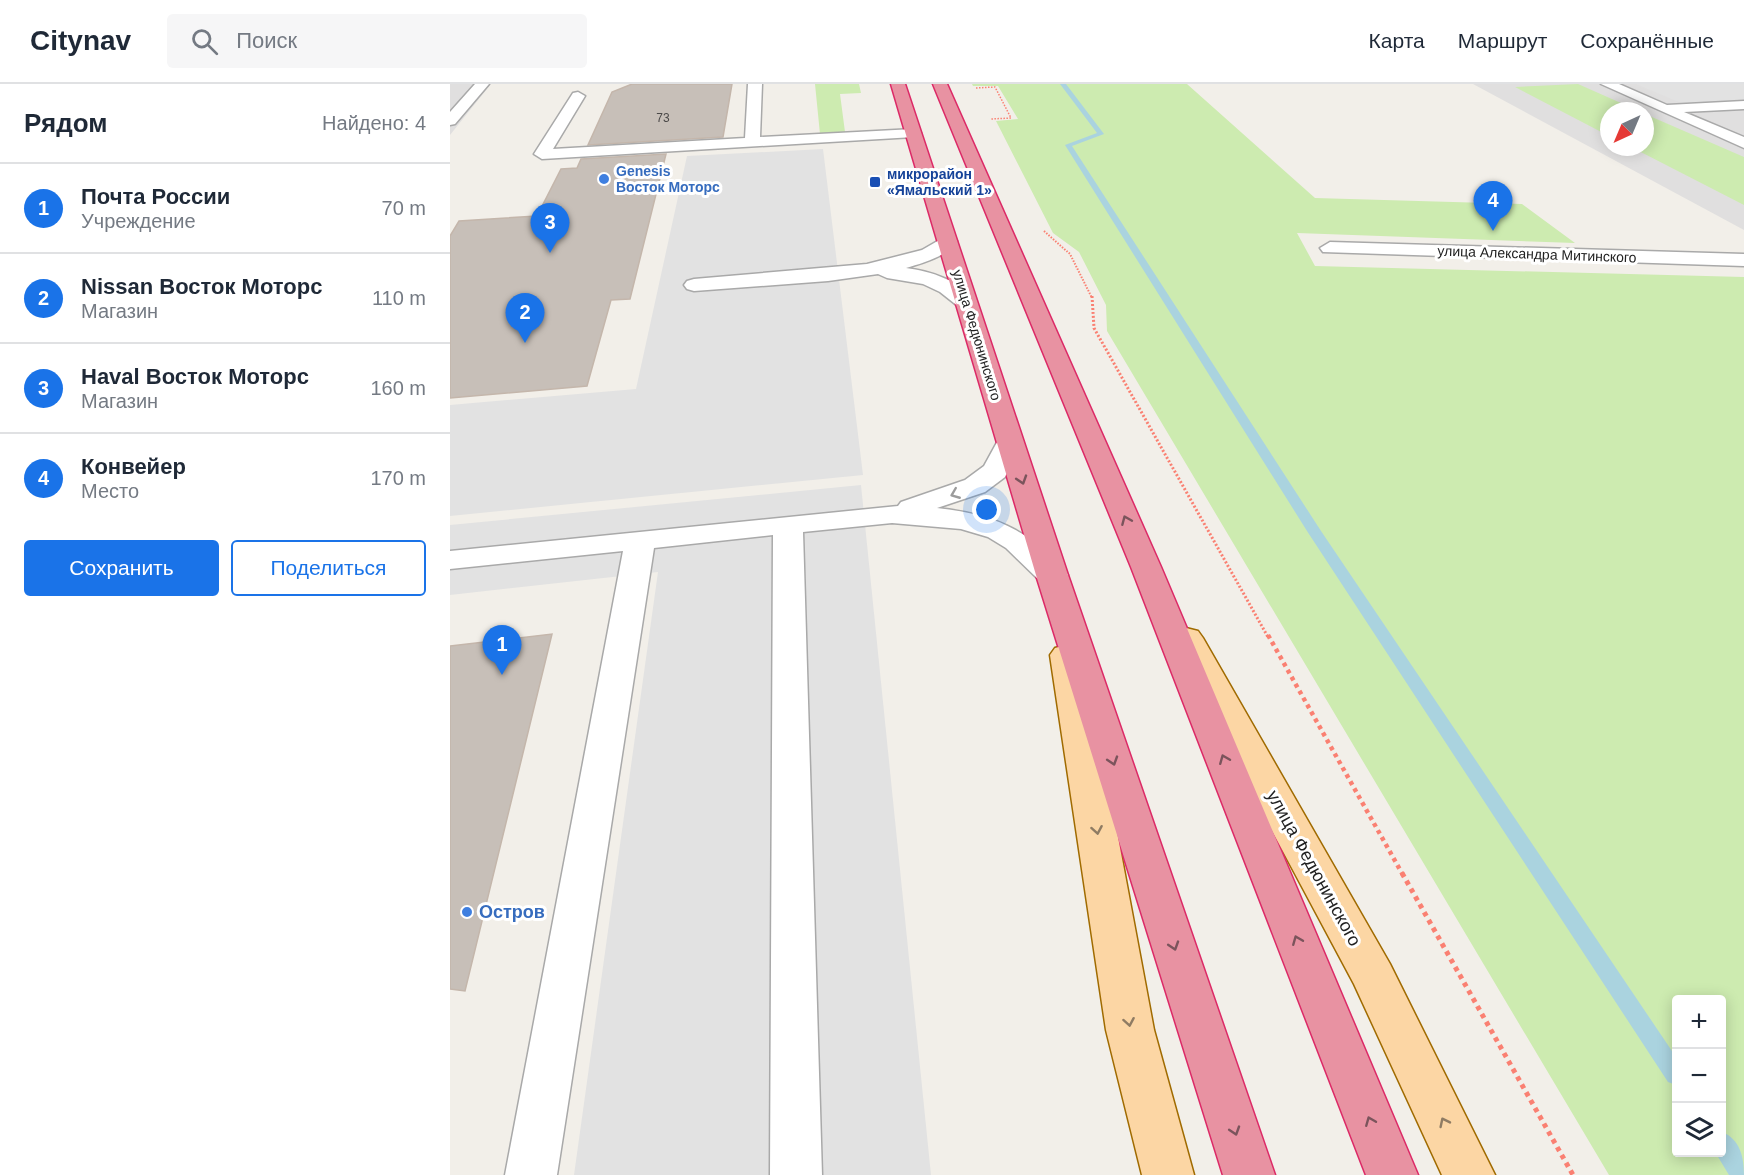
<!DOCTYPE html>
<html lang="ru">
<head>
<meta charset="utf-8">
<style>
	:root { --surface:#fff; --page:#f6f6f7; --text:#1f2937; --muted:#747a83; --line:#e0e1e3; --accent:#1a73e8 }
	body { margin:0; font-family:Helvetica,sans-serif; background:var(--page); color:var(--text) }
	.controls { position:absolute; right:18px; bottom:18px; display:grid; overflow:hidden; border-radius:6px; box-shadow:0 3px 15px #0003 }
	.controls button { width:54px; height:54px; display:grid; place-items:center; padding:0; border:0; border-bottom:2px solid var(--line); background:var(--surface); color:var(--text); font:30px sans-serif }
	.compass { position:absolute; left:1150px; top:18px; width:54px; height:54px; border-radius:50%; background:var(--surface); box-shadow:0 3px 15px #0003; rotate:224deg }
	.you { position:absolute; left:537px; top:426px; width:21px; height:21px; margin:-15px; border:4px solid #fff; border-radius:50%; background:#1a73e8; box-shadow:0 0 0 9px #1a73e833 }
	.badge { display:grid; place-items:center; width:39px; height:39px; border-radius:50%; background:var(--accent); color:#fff; font-size:20px; font-weight:700 }
	.pin { position:absolute; translate:-50% -50px; filter:drop-shadow(0 2px 3px #0008) }
	.pin::after { content:''; position:absolute; top:32px; width:21px; height:18px; background:inherit; clip-path:polygon(0 0,100% 0,50% 100%) }
	.list { margin:0; padding:0; list-style:none }
	h2 { display:flex; justify-content:space-between; align-items:center; height:78px; margin:0; padding:0 24px; font-size:26px }
	h2 small { font-size:20px; font-weight:400; color:var(--muted) }
	.list li { display:grid; grid-template-columns:39px 1fr auto; gap:18px; align-items:center; box-sizing:border-box; height:90px; padding:0 24px; border-top:2px solid var(--line) }
	.list b { display:block; font-size:22px; white-space:nowrap }
	.list p { margin:0; font-size:20px; white-space:nowrap; color:var(--muted) }
	.list em { font-size:20px; font-style:normal; color:var(--muted) }
	.actions { display:flex; gap:12px; padding:18px 24px }
	.actions a { flex:1; padding:14px 0; border:2px solid var(--accent); border-radius:6px; text-align:center; font-size:21px; color:var(--accent) }
	.actions .main { background:var(--accent); color:#fff }
	.icon { flex:none; width:33px; height:33px; fill:none; stroke:currentColor; stroke-width:2; stroke-linecap:round; stroke-linejoin:round }
	.map { position:relative; flex:none; width:1294px; height:1091px; overflow:hidden }
	header { display:flex; align-items:center; gap:36px; box-sizing:border-box; height:84px; padding:0 30px; background:var(--surface); border-bottom:2px solid var(--line) }
	header strong { font-size:28px }
	nav { display:flex; gap:33px; margin-inline-start:auto; font-size:21px }
	.search { width:420px; height:54px; background:var(--page); display:flex; align-items:center; gap:15px; box-sizing:border-box; padding:0 21px; border-radius:6px; color:var(--muted); font-size:22px }
	main { display:flex }
	aside { flex:1; background:var(--surface) }
	.map>svg:first-child { display:block }
	.residential { fill:#e0dfdf; fill-rule:evenodd }
	.grass { fill:#cdebb0; fill-rule:evenodd }
	.parking { fill:#e2e2e2 }
	.lines { fill:none; stroke-linecap:round; stroke-linejoin:round }
	.stream { fill:#aad3df; fill-rule:evenodd }
	.building { fill:#c7bfb8; stroke:#c4b6ab; stroke-width:1.5 }
	.minor-casing { stroke:#a9a9a9; stroke-width:3 }
	.major-casing { stroke:#a06b00; stroke-width:3 }
	.highway-casing { stroke:#dc2a67; stroke-width:3 }
	.path-far4 { stroke:#fa8072; stroke-width:1.5; stroke-dasharray:1.5 1.5; stroke-linecap:butt }
	.path-far3 { stroke:#fa8072; stroke-width:2; stroke-dasharray:1.5 1.5; stroke-linecap:butt }
	.path-far2 { stroke:#fa8072; stroke-width:3; stroke-dasharray:2 2; stroke-linecap:butt }
	.path-far1 { stroke:#fa8072; stroke-width:4.5; stroke-dasharray:4 4; stroke-linecap:butt }
	.path { stroke:#fa8072; stroke-width:5; stroke-dasharray:4.5 4.5; stroke-linecap:butt }
	.minor { fill:#fff; fill-rule:evenodd }
	.major { fill:#fcd6a4; fill-rule:evenodd }
	.highway { fill:#e892a2; fill-rule:evenodd }
	.oneway { stroke:#7b545c }
	.oneway2 { stroke:#9c9c9c }
	.oneway3 { stroke:#8f7c63 }
	.shop-dot { fill:#3f7fe0; stroke:#fff; stroke-width:2 }
	.transit-dot { fill:#1a4fb4; stroke:#fff; stroke-width:2 }
	.labels { text-anchor:middle; dominant-baseline:central; stroke-width:6; stroke-linejoin:round; paint-order:stroke }
	.number-label { font-size:12px; fill:#4b4948 }
	.far-shop-label { font-size:14px; font-weight:bold; fill:#366cbe; stroke:#fff; text-anchor:start }
	.far-transit-label { font-size:14px; font-weight:bold; fill:#164399; stroke:#fff; text-anchor:start }
	.far-street-label { font-size:14px; fill:#222; stroke:#fff }
	.near-street-label { font-size:18px; fill:#222; stroke:#fff }
	.near-shop-label { font-size:18px; font-weight:bold; fill:#366cbe; stroke:#fff; text-anchor:start }
</style>
</head>
<body>
<header>
<strong>Citynav</strong>
<div class="search"><svg class="icon" aria-label="search" viewBox="0 0 24 24"><circle cx="10" cy="10" r="6"/><path d="M15 15l6 6"/></svg>Поиск</div>
<nav><a>Карта</a><a>Маршрут</a><a>Сохранённые</a></nav>
</header>
<main>
<aside>
<h2>Рядом<small>Найдено: 4</small></h2>
<ul class="list">
<li><span class="badge">1</span><div><b>Почта России</b><p>Учреждение</p></div><em>70 m</em></li>
<li><span class="badge">2</span><div><b>Nissan Восток Моторс</b><p>Магазин</p></div><em>110 m</em></li>
<li><span class="badge">3</span><div><b>Haval Восток Моторс</b><p>Магазин</p></div><em>160 m</em></li>
<li><span class="badge">4</span><div><b>Конвейер</b><p>Место</p></div><em>170 m</em></li>
</ul>
<div class="actions"><a class="main">Сохранить</a><a>Поделиться</a></div>
</aside>
<div class="map">
<svg width="1294" height="1091" viewBox="0 0 1294 1091">
	<rect width="100%" height="100%" fill="#f2efe9"/>
	<path class="residential" d="M0,0h41l-41,51z
		M1023,0h271v146zM1159,27h36v36h-36z"/>
	<path class="grass" d="M365,0h44l2,9 -21,1 5,38 -25,2z
		M522,0h215l128,114 207,6 53,39 -278,-10 18,33 429,11v898h-135l-502,-844 -1,-26 -27,-53 -26,-19 -57,-112 22,-2 -20,-33h-25zM1226,916h46v152h-46z
		M1128,0l61,27h-30v25l-94,-49z
		M1195,30l99,43v48l-113,-58h14z"/>
	<path class="parking" d="M1186,0h108v17l-58,4z
		M373,65l40,326 -413,41v-111l186,-16 51,-233z
		M411,401l70,690h-357l84,-603 -208,23v-70z"/>
	<g class="lines">
		<path class="stream" d="M610,0h6l38,50 -32,12 249,385 355,526v28l-8,-3 -361,-551 -242,-386 32,-12z
			M1272,1048c18,7 22,25 22,43h-15l-14,-23h7z"/>
	</g>
	<path class="building" d="M182,0h100l-9,53 -135,8 24,-53z
		M216,70l-36,145 -19,1 -24,86 -137,12v-162l9,-15 78,-5 24,-47 16,-1 4,-9z
		M102,550l-87,357 -15,-2v-343z"/>
	<g class="lines">
		<g class="minor-casing">
			<path id="minor" d="M25,0h14l-34,40 -5,1v-13z
				M298,0h14l-2,53 154,-8 7,4 -7,4 -372,22 -8,-5 39,-61 5,-1 7,4 -32,53 192,-11z
				M1151,0h18l48,21 77,-4v8l-60,3 60,25v11z
				M498,151l9,6c-11,16 -34,22 -51,27 25,3 55,13 71,35l-4,4h-14l-19,-15 -17,-8 -36,-6 -9,-4 -50,7 -134,10 -7,-2 -3,-4 3,-4 7,-2 173,-15 55,-14z
				M880,158l414,12v12l-421,-14 -3,-4z
				M560,349l9,2 4,6 -18,36 -20,15 -48,16c55,6 88,20 126,60l5,7 -5,7 -11,2 -11,-2 -35,-34 -18,-11 -27,-8 -69,-6 -89,9 19,643h-52l3,-640 -119,13 -97,627h-52l118,-624 -173,18v-18l448,-45 3,-4 64,-22 19,-14 17,-31z"/>
		</g>
		<g class="major-casing">
			<path id="major" d="M736,544l12,3 5,7 187,326 105,211h-53l-88,-191 -185,-346 5,-7z
				M617,561l12,3 5,7 70,375 40,145h-52l-36,-145 -56,-375 5,-7z"/>
		</g>
		<g class="highway-casing">
			<path id="highway" d="M441,0h14l163,491 207,600h-52l-187,-600z
				M483,0h14l214,483 257,608h-52l-235,-608z"/>
		</g>
		<path class="path-far4" d="M526,4l19,-1 16,31 -20,1"/>
		<path class="path-far3" d="M594,147l26,23 22,44"/>
		<path class="path-far2" d="M642,212l2,32 174,309"/>
		<path class="path-far1" d="M818,551l135,240"/>
		<path class="path" d="M952,789l171,302"/>
		<use href="#minor" class="minor"/>
		<use href="#major" class="major"/>
		<use href="#highway" class="highway"/>
	</g>
	<defs><path id="oneway-chevron" d="M-2-3.5L2.5 0L-2 3.5" fill="none" stroke-width="1.6" stroke-linecap="round" stroke-linejoin="round" transform="scale(1.5)"/></defs>
	<g class="oneway">
		<use href="#oneway-chevron" transform="translate(572 396) rotate(72)"/>
		<use href="#oneway-chevron" transform="translate(676 436) rotate(-113)"/>
		<use href="#oneway-chevron" transform="translate(774 675) rotate(-112)"/>
		<use href="#oneway-chevron" transform="translate(663 677) rotate(72)"/>
		<use href="#oneway-chevron" transform="translate(847 856) rotate(-112)"/>
		<use href="#oneway-chevron" transform="translate(724 862) rotate(72)"/>
		<use href="#oneway-chevron" transform="translate(920 1037) rotate(-112)"/>
		<use href="#oneway-chevron" transform="translate(785 1047) rotate(72)"/>
	</g>
	<use class="oneway2" href="#oneway-chevron" transform="translate(505 410) rotate(158)"/>
	<g class="oneway3">
		<use href="#oneway-chevron" transform="translate(647 746) rotate(80)"/>
		<use href="#oneway-chevron" transform="translate(679 938) rotate(80)"/>
		<use href="#oneway-chevron" transform="translate(994 1038) rotate(-116)"/>
	</g>
	<g class="shop-dot">
		<circle cx="154" cy="95" r="6"/>
		<circle cx="17" cy="828" r="6"/>
	</g>
	<rect class="transit-dot" x="419" y="92" width="12" height="12" rx="3"/>
	<g class="labels">
		<g class="number-label">
			<text x="213" y="34">73</text>
		</g>
		<g class="far-shop-label">
			<text x="166" y="87">Genesis<tspan x="166" dy="16">Восток Моторс</tspan></text>
		</g>
		<g class="far-transit-label">
			<text x="437" y="90">микрорайон<tspan x="437" dy="16">«Ямальский 1»</tspan></text>
		</g>
		<g class="far-street-label">
			<text transform="translate(1087 170) rotate(2)">улица Александра Митинского</text>
			<text transform="translate(527 251) rotate(73)">улица Федюнинского</text>
		</g>
		<g class="near-street-label">
			<text transform="translate(864 784) rotate(61)">улица Федюнинского</text>
		</g>
		<g class="near-shop-label">
			<text x="29" y="828">Остров</text>
		</g>
	</g>
</svg>
<div class="controls">
<button>+</button>
<button>−</button>
<button><svg class="icon" aria-label="layers" viewBox="0 0 24 24"><path d="M12 4l9 5-9 5-9-5zM3 14l9 5 9-5"/></svg></button>
</div>
<svg class="compass" viewBox="-18 -18 36 36"><path d="M0-13l5 13h-10z" fill="#e53935"/><path d="M0 13l5-13h-10z" fill="#747a83"/></svg>
<div class="you"></div>
<div class="pin badge" style="left:52px;top:591px">1</div>
<div class="pin badge" style="left:75px;top:259px">2</div>
<div class="pin badge" style="left:100px;top:169px">3</div>
<div class="pin badge" style="left:1043px;top:147px">4</div>
</div>
</main>
</body>
</html>
